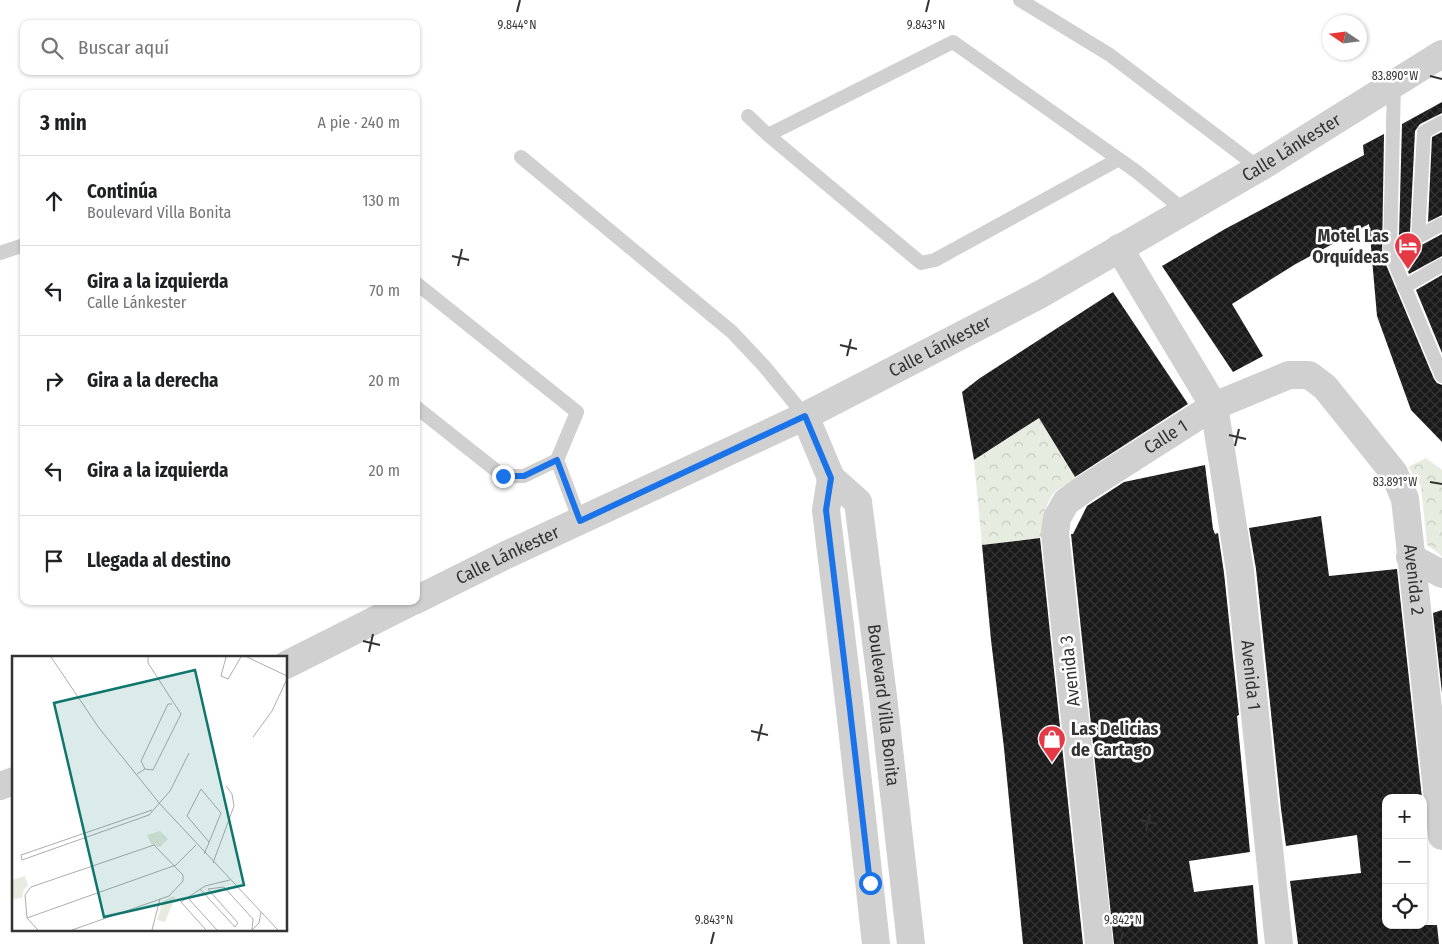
<!DOCTYPE html>
<html lang="es">
<head>
<meta charset="utf-8">
<style>
	:root { --surface:#fff; --page:#f2f2f2; --text:#202124; --muted:#757577; --line:#e0e0e0 }
	body { margin:0; font-family:"Fira Sans Condensed",sans-serif; background:var(--page); color:var(--text) }
	.controls { position:absolute; right:15px; bottom:15px; display:grid; overflow:hidden; border-radius:10px; box-shadow:0 1px 4px #0004 }
	.controls button { width:45px; height:45px; display:grid; place-items:center; padding:0; border:0; border-bottom:1px solid var(--line); background:var(--surface); color:var(--text); font:25px sans-serif }
	.compass { position:absolute; left:1322px; top:15px; width:45px; height:45px; border-radius:50%; background:var(--surface); box-shadow:0 1px 4px #0004; rotate:283deg }
	.stop { position:absolute; width:15px; height:15px; margin:-11px; border:4px solid #1a73e8; border-radius:50%; background:#fff }
	.stop.end { background:#1a73e8; border-color:#fff; box-shadow:0 1px 5px #0008 }
	.list { margin:0; padding:0; list-style:none }
	h2 { display:flex; justify-content:space-between; align-items:center; height:65px; margin:0; padding:0 20px; font-size:21px }
	h2 small { font-size:16px; font-weight:400; color:var(--muted) }
	.list li { display:grid; grid-template-columns:32px 1fr auto; gap:15px; align-items:center; box-sizing:border-box; height:90px; padding:0 20px; border-top:1px solid var(--line) }
	.list b { display:block; font-size:19px; white-space:nowrap }
	.list p { margin:0; font-size:16px; white-space:nowrap; color:var(--muted) }
	.list em { font-size:16px; font-style:normal; color:var(--muted) }
	.icon { flex:none; width:28px; height:28px; fill:none; stroke:currentColor; stroke-width:2; stroke-linecap:round; stroke-linejoin:round }
	.map { position:relative; flex:none; width:1442px; height:944px; overflow:hidden }
	.search { position:absolute; background:var(--surface); box-shadow:0 1px 4px #0004; left:20px; top:20px; width:400px; height:55px; display:flex; align-items:center; gap:12px; box-sizing:border-box; padding:0 18px; border-radius:10px; color:var(--muted); font-size:19px }
	.panel { position:absolute; background:var(--surface); box-shadow:0 1px 4px #0004; left:20px; top:90px; width:400px; height:515px; border-radius:10px }
	.map>svg:first-child { display:block }
	.park { fill:url(#park-crowns) }
	.building { fill:url(#building-cross-hatch) }
	.lines { fill:none; stroke-linecap:round; stroke-linejoin:round }
	.service { stroke:#d0d0d0; stroke-width:14 }
	.minor { stroke:#d0d0d0; stroke-width:28 }
	.route { stroke:#1a73e8; stroke-width:6 }
	.ticks { fill:none; stroke:#333; stroke-width:2 }
	.labels { text-anchor:middle; dominant-baseline:central; stroke-width:5; stroke-linejoin:round; paint-order:stroke }
	.street-label { font-size:18px; fill:#333; stroke:#fff }
	.poi-label { font-size:18px; font-weight:bold; fill:#333; stroke:#fff; text-anchor:end }
	.inset-road { fill:none; stroke:#adadad; stroke-width:1 }
	.view { fill:#0f766e; fill-opacity:0.15; stroke:#0f766e; stroke-width:2.5 }
	.inset-edge { fill:none; stroke:#333; stroke-width:2.5 }
	.ticks-label { font-size:12px; text-anchor:middle; fill:#333; stroke:#fff; stroke-width:5; stroke-linejoin:round; paint-order:stroke }
</style>
</head>
<body>
<div class="map">
<svg width="1442" height="944" viewBox="0 0 1442 944">
	<defs>
		<pattern id="park-crowns" width="20" height="18" patternUnits="userSpaceOnUse" patternTransform="scale(1.25)"><rect width="20" height="18" fill="#e6ecdf"/><path d="M2 6a3 3 0 1 1 6 0M12 15a3 3 0 1 1 6 0" fill="none" stroke="#c6cbc0"/></pattern>
		<pattern id="building-cross-hatch" width="8" height="8" patternUnits="userSpaceOnUse" patternTransform="scale(1.25)"><rect width="8" height="8" fill="#1a1a1a"/><path d="M0 0l8 8M0 8l8-8" fill="none" stroke="#333"/></pattern>
	</defs>
	<rect width="100%" height="100%" fill="#fff"/>
	<path class="park" d="M1039,418l37,62c-6,3 -15,7 -21,12 -10,9 -13,32 -9,45l-64,8 -8,-84z
		M1426,458l16,12v86l-15,-11 -6,-59 -13,-19z"/>
	<path class="building" d="M1442,102v11l-22,11 -5,7 -5,101 -11,5 3,-113z
		M1442,132v83l-14,7 4,-85z
		M1384,134l-2,121 52,124 3,4 5,2v57l-31,-32 -34,-94 -8,-92 -75,41 -62,39 31,52 -30,16 -71,-106 63,-37 139,-74 -1,-10z
		M1442,234v22l-33,18 -8,-18z
		M1442,275v78l-26,-63z
		M1113,292l75,112 -113,73 -36,-59 -65,42 -12,-68 18,-14z
		M1205,465l8,64 2,5 3,-1 6,40 15,142 -2,1 13,136 -61,9 5,31 59,-7 5,59h-144l-43,-410h2l14,-28 37,-24z
		M1321,516l8,60 68,-7 25,229h-36v127h51l2,19h-141l-8,-63 71,-8 -4,-38 -71,11 -5,-37 -25,-240 -7,-41z
		M1040,538l43,406h-60l-19,-196 -13,-108 -9,-95z
		M1442,610v83l-9,-80z"/>
	<g class="lines">
		<path class="service" d="M1020,0l90,55 149,113
			M1394,83l-4,169 52,124
			M748,116l20,19
			M1442,122l-18,10 -6,105 24,-13
			M521,157l211,175 32,34 41,50
			M1119,159l-184,101 -14,3 -153,-128 185,-93 184,130 48,39
			M1390,252l28,-15
			M0,253l24,-8
			M416,283l161,129 -20,48 -33,16h-21l-87,-69
			M1404,287l38,-22
			M557,460l23,61"/>
		<g class="minor">
			<path id="s1" d="M1119,248l95,158 26,165 39,373"/>
			<path id="s2" d="M805,416l26,62 27,24 25,194 28,248"/>
			<path d="M831,478l-5,32 23,191 27,243"/>
			<path d="M1410,557l32,17"/>
			<path id="s3" d="M416,600l88,-44 301,-140 236,-122 218,-126 183,-114"/>
			<path d="M286,665l127,-64"/>
			<path d="M0,786l14,-5"/>
			<path id="s4" d="M1099,944l-44,-411 2,-15 9,-16 21,-15 127,-81 75,-31h20l16,12 69,86 11,26 37,337"/>
		</g>
	</g>
	<g class="lines">
		<path class="route" d="M503,476h21l33,-16 23,61 225,-105 26,62 -5,32 23,191 21,182"/>
	</g>
	<path class="ticks" d="M517,12l3,-12M926,12l3,-12M1430,76l12,3M452,256l17,4M458,266l4,-17M840,345l17,4M847,356l4,-17M1229,435l17,4M1235,446l4,-17M1430,482l12,2M363,641l17,4M369,652l4,-18M751,731l17,4M758,741l4,-17M1140,820l17,4M1146,831l4,-17M711,944l3,-12M1120,944l3,-12"/>
	<defs>
		<g id="hotel-pin" transform="scale(1.4375)"><path d="M0 17L-7.5 6A9.5 9.5 0 1 1 7.5 6Z" fill="#e63946" stroke="#fff"/><path d="M-6-4.5h1.5V1H6V5H4.5V3h-9V5H-6ZM-4 0a1.8 1.8 0 1 1 3.6 0ZM.5 0V-2.5h3Q6-2.5 6 0Z" fill="#fff"/></g>
		<g id="shop-pin" transform="scale(1.4375)"><path d="M0 17L-7.5 6A9.5 9.5 0 1 1 7.5 6Z" fill="#e63946" stroke="#fff"/><path d="M-5-2.5h2.3a2.7 3.5 0 0 1 5.4 0H5L5.5 6h-11ZM-1.5-2.5h3a1.5 2.3 0 0 0-3 0Z" fill="#fff"/></g>
	</defs>
	<g fill-rule="evenodd">
		<use href="#hotel-pin" x="1408" y="246"/>
		<use href="#shop-pin" x="1052" y="739"/>
	</g>
	<g class="labels">
		<g class="street-label">
			<text stroke="none"><textPath href="#s3" startOffset="986">Calle Lánkester</textPath></text>
			<text stroke="none"><textPath href="#s3" startOffset="582">Calle Lánkester</textPath></text>
			<text stroke="none"><textPath href="#s4" startOffset="566">Calle 1</textPath></text>
			<text stroke="none"><textPath href="#s3" startOffset="102">Calle Lánkester</textPath></text>
			<text stroke="none"><textPath href="#s4" startOffset="964">Avenida 2</textPath></text>
			<text transform="translate(1070 671) rotate(-96)">Avenida 3</text>
			<text stroke="none"><textPath href="#s1" startOffset="456">Avenida 1</textPath></text>
			<text stroke="none"><textPath href="#s2" startOffset="308">Boulevard Villa Bonita</textPath></text>
		</g>
		<g class="poi-label">
			<text x="1389" y="236">Motel Las<tspan x="1389" dy="21">Orquídeas</tspan></text>
			<text x="1071" y="729" text-anchor="start">Las Delicias<tspan x="1071" dy="21">de Cartago</tspan></text>
		</g>
	</g>
	<g transform="translate(12 656)">
		<rect width="275" height="275" fill="#fff"/>
		<path d="M148,175l8,8 -8,8 -9,-3 -4,-9zM13,220l3,10 -4,3 -2,9 -9,1 -1,-19zM162,240l1,2 -10,24 -8,-2 6,-19z" fill="#e6ecdf"/>
		<path class="inset-road" d="M39,1l48,71 61,76 118,126M214,1l-5,19 7,3 13,-22M235,1l40,19M241,81l19,-26 15,-32M133,113l-4,-8 27,-57h4M125,118l8,-5 8,1 28,-56 -33,-51v-6M140,154l-131,45 1,5 127,-45 21,-24 19,-38M192,198l4,-9 13,-32 -20,-24 -14,27 22,26M201,207l21,-57 -2,-12 -6,-8M188,233l35,38 3,-4 -30,-34 16,-2 29,32 -1,11M176,242l29,32M15,262l149,-53 20,-20M26,274l-11,-12 -2,-23 6,-8 123,-42 29,30v6l-14,15 -97,34M140,274l8,-31M194,274l-25,-28 24,-16 25,-6M240,274l7,-7 2,-11"/>
		<path class="view" d="M183,14l49,215 -140,32 -50,-214z"/>
		<rect width="275" height="275" class="inset-edge"/>
	</g>
	<g class="ticks-label">
		<text x="517" y="29">9.844°N</text>
		<text x="926" y="29">9.843°N</text>
		<text x="1395" y="80">83.890°W</text>
		<text x="1395" y="486">83.891°W</text>
		<text x="714" y="924">9.843°N</text>
		<text x="1123" y="924">9.842°N</text>
	</g>
</svg>
<div class="controls">
<button>+</button>
<button>−</button>
<button><svg class="icon" aria-label="locate" viewBox="0 0 24 24"><circle cx="12" cy="12" r="6"/><path d="M12 2v4M12 18v4M2 12h4M18 12h4"/></svg></button>
</div>
<svg class="compass" viewBox="-18 -18 36 36"><path d="M0-13l5 13h-10z" fill="#e53935"/><path d="M0 13l5-13h-10z" fill="#757577"/></svg>
<div class="stop" style="left:870px;top:883px"></div>
<div class="stop end" style="left:503px;top:476px"></div>
<div class="search"><svg class="icon" aria-label="search" viewBox="0 0 24 24"><circle cx="10" cy="10" r="6"/><path d="M15 15l6 6"/></svg>Buscar aquí</div>
<section class="panel">
<h2>3 min<small>A pie · 240 m</small></h2>
<ul class="list">
<li><svg class="icon" aria-label="ahead" viewBox="0 0 24 24"><path d="M12 20V5M6 11l6-6 6 6"/></svg><div><b>Continúa</b><p>Boulevard Villa Bonita</p></div><em>130 m</em></li>
<li><svg class="icon" aria-label="left" viewBox="0 0 24 24"><path d="M17 20v-9H6M10 6l-5 5 5 5"/></svg><div><b>Gira a la izquierda</b><p>Calle Lánkester</p></div><em>70 m</em></li>
<li><svg class="icon" aria-label="right" viewBox="0 0 24 24"><path d="M7 20v-9h11M14 6l5 5-5 5"/></svg><div><b>Gira a la derecha</b></div><em>20 m</em></li>
<li><svg class="icon" aria-label="left" viewBox="0 0 24 24"><path d="M17 20v-9H6M10 6l-5 5 5 5"/></svg><div><b>Gira a la izquierda</b></div><em>20 m</em></li>
<li><svg class="icon" aria-label="arrive" viewBox="0 0 24 24"><path d="M6 21V4h12l-3 4 3 4H6"/></svg><div><b>Llegada al destino</b></div></li>
</ul>
</section>
</div>
</body>
</html>
